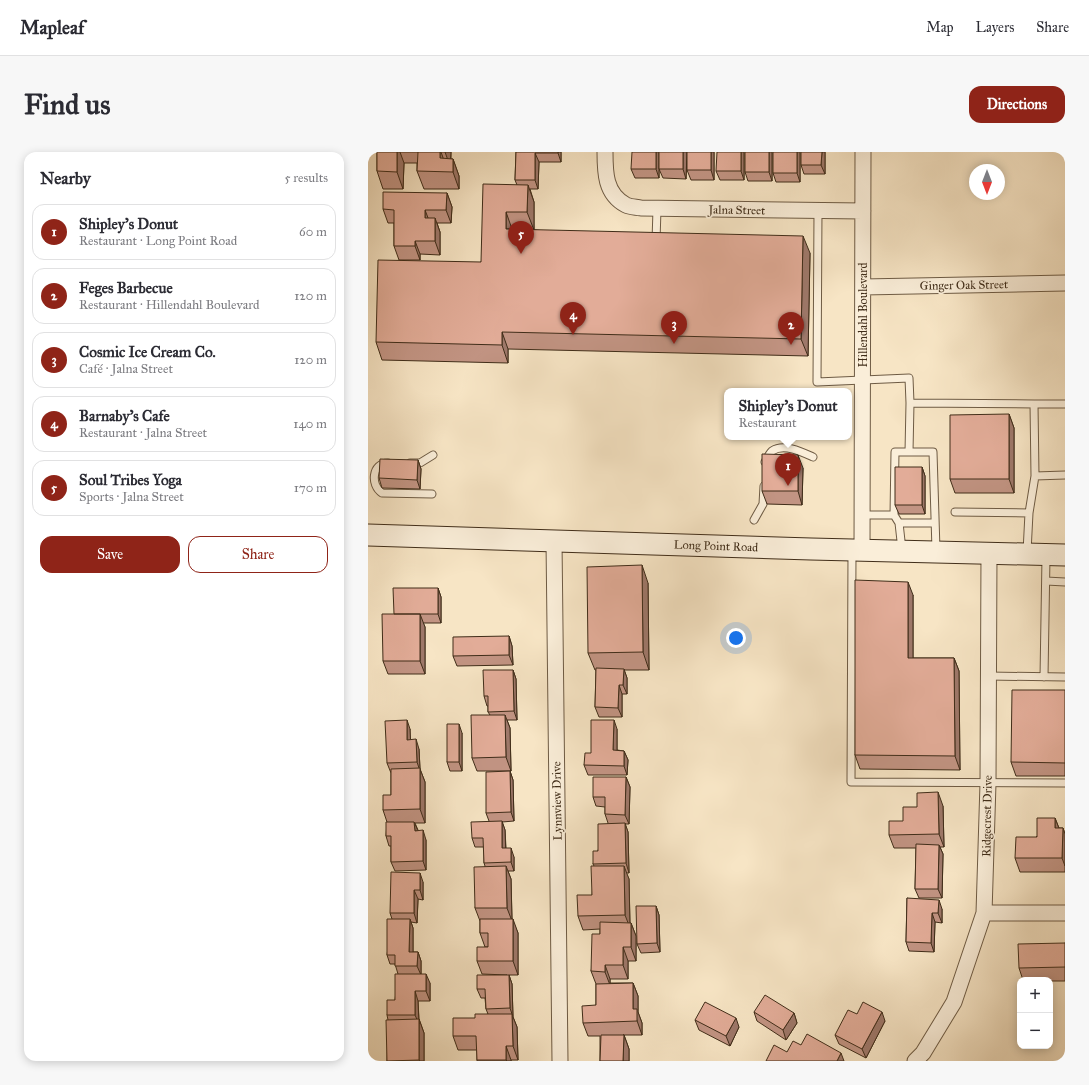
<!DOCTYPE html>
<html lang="en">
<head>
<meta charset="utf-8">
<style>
	:root { --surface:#fff; --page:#f7f7f7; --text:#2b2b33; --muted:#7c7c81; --line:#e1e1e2; --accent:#8f2418 }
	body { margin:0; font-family:"IM FELL Great Primer",serif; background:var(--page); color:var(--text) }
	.controls { position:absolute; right:12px; bottom:12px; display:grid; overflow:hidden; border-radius:8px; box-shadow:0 2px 10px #0003 }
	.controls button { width:36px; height:36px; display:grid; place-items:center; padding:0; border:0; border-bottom:1px solid var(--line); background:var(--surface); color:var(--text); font:20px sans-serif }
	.compass { position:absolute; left:601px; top:12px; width:36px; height:36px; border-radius:50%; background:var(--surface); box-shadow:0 2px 10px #0003; rotate:180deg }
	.you { position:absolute; left:368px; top:486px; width:14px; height:14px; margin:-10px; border:3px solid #fff; border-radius:50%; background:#1a73e8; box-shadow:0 0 0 6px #1a73e833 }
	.badge { display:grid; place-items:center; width:26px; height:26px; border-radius:50%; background:var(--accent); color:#fff; font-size:13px; font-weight:700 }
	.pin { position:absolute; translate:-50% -33px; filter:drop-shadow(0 1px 2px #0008) }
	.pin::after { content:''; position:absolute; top:21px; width:14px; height:12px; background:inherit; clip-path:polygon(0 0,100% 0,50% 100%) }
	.popup { position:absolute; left:356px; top:236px; width:128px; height:52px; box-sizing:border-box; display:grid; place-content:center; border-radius:8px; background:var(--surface); filter:drop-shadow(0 1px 3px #0005); font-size:13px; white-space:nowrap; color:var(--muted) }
	.popup b { font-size:15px; color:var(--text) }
	.popup::after { content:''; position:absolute; left:50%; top:100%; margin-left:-8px; border:8px solid transparent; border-top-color:var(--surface) }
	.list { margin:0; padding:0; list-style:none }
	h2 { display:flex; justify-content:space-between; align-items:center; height:52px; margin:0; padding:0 16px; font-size:17px }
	h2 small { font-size:13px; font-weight:400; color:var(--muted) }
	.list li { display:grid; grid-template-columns:26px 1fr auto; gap:12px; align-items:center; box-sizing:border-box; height:56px; margin:0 8px 8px; padding:0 8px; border:1px solid var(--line); border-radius:12px }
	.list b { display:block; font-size:15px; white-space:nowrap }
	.list p { margin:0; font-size:13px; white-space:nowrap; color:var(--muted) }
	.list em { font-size:13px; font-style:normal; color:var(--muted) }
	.actions { display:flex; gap:8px; padding:12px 16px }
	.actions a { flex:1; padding:9px 0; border:1px solid var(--accent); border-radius:12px; text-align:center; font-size:14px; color:var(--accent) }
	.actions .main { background:var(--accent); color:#fff }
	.map { position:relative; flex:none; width:697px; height:909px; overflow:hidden; border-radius:12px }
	header { display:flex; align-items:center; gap:24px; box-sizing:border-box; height:56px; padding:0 20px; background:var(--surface); border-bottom:1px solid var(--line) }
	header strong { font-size:19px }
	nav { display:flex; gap:22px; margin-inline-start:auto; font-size:14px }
	.intro { display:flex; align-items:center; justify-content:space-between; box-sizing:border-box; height:96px; padding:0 24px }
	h1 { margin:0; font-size:28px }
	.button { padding:10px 18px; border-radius:12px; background:var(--accent); color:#fff; font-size:14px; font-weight:700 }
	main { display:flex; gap:24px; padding:0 24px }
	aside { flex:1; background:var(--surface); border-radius:12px; box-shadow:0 2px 10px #0003 }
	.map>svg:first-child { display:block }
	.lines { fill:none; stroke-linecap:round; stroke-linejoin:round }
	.service-casing { stroke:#6e5b44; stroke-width:9 }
	.minor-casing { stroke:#6e5b44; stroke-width:17 }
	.secondary-casing { stroke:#402d19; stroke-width:23 }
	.service { stroke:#faeed9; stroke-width:7 }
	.minor { stroke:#faeed9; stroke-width:15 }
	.secondary { stroke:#faeed9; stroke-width:21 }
	.wall { fill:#c29483; stroke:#402d19 }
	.shaded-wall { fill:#9e786a; stroke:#402d19 }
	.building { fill:#e2ac98; stroke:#402d19 }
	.labels { text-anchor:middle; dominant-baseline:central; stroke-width:3.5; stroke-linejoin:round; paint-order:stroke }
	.street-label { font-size:12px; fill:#402d19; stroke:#faeed9 }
</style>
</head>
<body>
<header>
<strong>Mapleaf</strong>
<nav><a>Map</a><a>Layers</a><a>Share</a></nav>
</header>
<div class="intro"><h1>Find us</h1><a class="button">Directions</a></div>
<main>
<aside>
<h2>Nearby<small>5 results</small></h2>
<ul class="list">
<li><span class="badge">1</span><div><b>Shipley's Donut</b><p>Restaurant · Long Point Road</p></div><em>60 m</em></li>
<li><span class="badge">2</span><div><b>Feges Barbecue</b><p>Restaurant · Hillendahl Boulevard</p></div><em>120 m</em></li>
<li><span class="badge">3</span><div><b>Cosmic Ice Cream Co.</b><p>Café · Jalna Street</p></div><em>120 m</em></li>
<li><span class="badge">4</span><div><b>Barnaby's Cafe</b><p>Restaurant · Jalna Street</p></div><em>140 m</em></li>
<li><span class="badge">5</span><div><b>Soul Tribes Yoga</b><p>Sports · Jalna Street</p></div><em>170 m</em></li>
</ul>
<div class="actions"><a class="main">Save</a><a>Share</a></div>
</aside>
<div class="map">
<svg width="697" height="909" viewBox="0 0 697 909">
	<rect width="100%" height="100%" fill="#f7e5c5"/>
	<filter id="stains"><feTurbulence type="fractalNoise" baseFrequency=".005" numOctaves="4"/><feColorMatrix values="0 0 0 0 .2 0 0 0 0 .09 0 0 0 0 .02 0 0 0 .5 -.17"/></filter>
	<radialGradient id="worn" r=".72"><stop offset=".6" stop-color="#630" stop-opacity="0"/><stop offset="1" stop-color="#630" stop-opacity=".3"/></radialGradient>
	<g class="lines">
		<g class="service-casing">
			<path id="service" d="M450,59l-1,171 92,-4 1,25 124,1 1,72 30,-1
				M288,89l1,-32
				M666,252h31
				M541,300l1,-49
				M397,310c2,-4 4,-8 7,-11 12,-8 30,1 41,6
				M20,311c-16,0 -18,22 -6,30l50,1
				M42,311h10l13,-8
				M587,360l74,1
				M495,363h31
				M386,368l9,-16 1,-18
				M531,371h36
				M534,398l-3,-27 -5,-8 1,-63h38l3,98
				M484,400l-1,230 214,1
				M659,400l2,-39 6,-37
				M678,429l19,1
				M620,524l77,1
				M676,525l2,-120"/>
		</g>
		<g class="minor-casing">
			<path id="minor" d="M237,0c0,20 0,42 21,53 4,2 10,2 15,3l222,3
				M495,135l202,-4
				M186,389l6,520
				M494,398l1,-398
				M616,761h81
				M547,909l8,-8 31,-51 30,-89 4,-130 1,-230"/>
		</g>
		<g class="secondary-casing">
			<path id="secondary" d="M0,383l443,14 254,6"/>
		</g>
		<use href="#service" class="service"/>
		<use href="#minor" class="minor"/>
		<use href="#secondary" class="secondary"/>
	</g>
	<path class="wall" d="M9,0h74v7h2l6,17v13h-35l-7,-18v-8h-13l-1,26h-20l-6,-18z
		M148,0h45v10h-22l-1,27h-8l4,13v28l276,23 -2,103 -300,-7v14l-126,-3 -6,-18 105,-80 36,-77 -2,-5z
		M291,0h28l-1,27 -23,-1 -4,-9z
		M291,0v26h-24l-4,-9z
		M346,0v28h-23l-4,-10z
		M376,0v28h-24l-4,-9z
		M404,0v29h-24l-3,-9z
		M432,0v30h-24l-3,-9z
		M457,0v22h-21l-3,-9z
		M79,41l5,14 -1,16h-14l3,9v23l-20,-1v6h-21l-5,-14v-23h-6l-5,-14z
		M641,262l5,14v65h-59l-5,-14z
		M50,308l3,9 -1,20 -38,-1 -3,-10z
		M554,315l3,9v38h-26l-4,-9z
		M435,316l-1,37 -35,-1 -5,-13z
		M280,431l1,87h-25l3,8v16h-5v23h-23l-4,-10 1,-37h-1l-7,-17z
		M70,436l3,9v26h-18l2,4v47h-37l-5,-13z
		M545,443v63h41l5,13 1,99 -100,-1 -5,-14z
		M141,484l3,10 1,19 -56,1 -4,-10z
		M145,518l3,9 1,41h-10l3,8 1,43h-34l-5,-13 18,-43 -2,-3v-6h-1l-3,-10z
		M697,538v86h-49l-5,-14z
		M42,577v11l9,9 1,20 5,13v41h-10l3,7 8,10v30l-31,1 -4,-9v-16h-2l-3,-10 1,-14 -4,-12 8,-15v-22l-4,-10z
		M249,577v21l7,1 4,9 -1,15h-39l-4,-10 7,-12z
		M94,581v38h-12l-3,-9z
		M142,619l3,9 1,41 -12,1 3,8 1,18 8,9v14h-6l3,8 1,40 6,14v42h-9l3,9 1,33 4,10 1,33h-7v1h-34v-11h-19l-5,-14 22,-18 13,-4 -2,-5 -1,-11h-4l-4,-9 30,-14 -25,-1 -5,-13 11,-14h-3l-5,-14v-12l-5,-13 10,-42 -1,-3v-16h-9l-3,-9 17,-17 -3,-8z
		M258,625l4,10 -1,37h-4l3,8 1,41h-3l3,6 1,44h1l5,13v25h-8v18h-18v4h23l5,13v16l4,11v12h-19h1l5,14v12h-29v-25h-12l-5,-13 13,-18v-21l-5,-13 9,-37v-5l-17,1 -5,-14 14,-21 2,-29 -1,-2 15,-41 -3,-9v-7l-9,-1 -3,-9z
		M575,654l1,41h-4l3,7 -1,44h-23l-4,-9 1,-41h-22l-5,-13 14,-14z
		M687,666l4,10h4l2,6v38h-45l-5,-14z
		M55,730v18l-5,-1 -1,24 -6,-1 2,6v24h5l3,9v13l9,9v18h-12l1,18 5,14v28h-37l1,-41 -1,-5 8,-15 3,-26 -3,-10h-5l-3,-9 5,-36 -2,-6z
		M539,746l35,11v14l-7,-1 -1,30 -25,-1 -3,-9z
		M288,754l3,9 1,37 -19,1 -4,-9z
		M697,791v38h-15v-1h-27l-4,-12z
		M386,860l40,1 3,10 -11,17 -29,-19z
		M489,862l28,7 -19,37 -27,-14 -4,-9z
		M327,868l44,7 -9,19 -31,-16z"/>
	<path class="shaded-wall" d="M29,0h3l4,11 -1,26 -6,-17z
		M72,0h1l5,14 -6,-8z
		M77,0h6l-1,14z
		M190,0h3v10l-3,-9z
		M288,0h3v26l-3,-9z
		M315,0h4l-1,27 -3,-10z
		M343,0h3v28l-3,-10z
		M373,0h3v28l-3,-9z
		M401,0h3v29l-3,-9z
		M429,0h3v30l-3,-9z
		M454,0h3v22l-4,-9z
		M167,1l4,9 -1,27 -3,-9z
		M85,7l6,17v13l-6,-17z
		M160,33l6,17v28l-7,-18z
		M79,41l5,14 -1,16 -5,-13z
		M57,58l5,13 -5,-5z
		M138,60l6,17h-6z
		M67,66l5,14v23l-5,-14z
		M435,84l7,17 -2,103 -7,-17z
		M47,89l5,13v6l-5,-14z
		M134,180l6,17v14l-6,-18z
		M641,262l5,14v65l-5,-14z
		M430,303l5,13 -1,37 -4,-14z
		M50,308l3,9 -1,20 -3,-9z
		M554,315l3,9v38l-3,-9z
		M274,413l6,18 1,87 -6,-18z
		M540,430l5,13v77l-5,-14z
		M70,436l3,9v26l-3,-9z
		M52,462l5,13v47l-5,-13z
		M141,484l3,10 1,19 -4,-10z
		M586,506l5,13 1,99 -5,-14z
		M256,517l3,9v16l-4,-9z
		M145,518l3,9 1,41 -3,-9z
		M251,533l3,9v23l-4,-9z
		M137,563l5,13 1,43 -5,-14z
		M39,568l3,9 1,20 -4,-9z
		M246,568l3,9v31l-4,-10z
		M91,572l3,9v38l-3,-9z
		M48,587l3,10 1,20 5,13v41l-5,-14v-38l-3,-9z
		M256,599l4,9 -1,15 -3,-9z
		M142,619l3,9 1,41 -3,-9z
		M258,625l4,10 -1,37 -4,-9z
		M570,640l5,14 1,41 -5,-13z
		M687,666l5,13 -5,-3z
		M134,669l3,9 1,28 -4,-10z
		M46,670l4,9h-3z
		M257,671l3,9 1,41 -3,-10z
		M695,676l2,6v32l-3,-8z
		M55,678l3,10v30l-3,-9z
		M571,693l4,9 -1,44 -4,-9z
		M143,696l3,9v14l-3,-9z
		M138,714l5,13 1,42 -5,-13z
		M256,714l5,13 1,49 -5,-13z
		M52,721l3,9v18l-3,-10z
		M46,738l4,9 -1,24 -3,-10z
		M571,748l3,9v14l-4,-10z
		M288,754l3,9 1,37 -3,-9z
		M564,761l3,9 -1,30 -3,-9z
		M42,767l3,9v33l-4,-9z
		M145,767l5,14v42l-5,-14z
		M263,771l5,13v25l-5,-14z
		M255,795l5,14v18l-5,-14z
		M50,800l3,9v14l-4,-9z
		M237,813l5,14v6l-5,-13z
		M58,822l4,9v18l-4,-10z
		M141,823l3,9 1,33 4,10 1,33 -5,-14 -1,-32 -2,-6z
		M265,831l5,13v16l4,11v12l-9,-26z
		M47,839l3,10 1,23 -4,-9z
		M514,860l3,9 -19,37 -4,-9z
		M426,861l3,10 -11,17 -3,-10z
		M368,866l3,9 -9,19 -4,-10z
		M51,867l5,14v28h-4l-1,-1z
		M256,883l5,14v12h-6z
		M138,894l5,14v1h-4l-1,-1z
		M473,901l3,8h-7z"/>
	<path class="building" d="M9,0h20v20l-20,-1z
		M50,0h22v6l13,1v13l-36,-1z
		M148,0h42v1h-23v27h-20z
		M264,0h24v17h-25z
		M291,0h24v17h-24z
		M319,0h24v18h-24z
		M349,0h24v19h-25z
		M377,0h24v20h-24z
		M405,0h24v21h-24z
		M433,0h21l-1,13h-20z
		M115,32l45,1 -1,27h-21v17l297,7 -2,103 -299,-7v13l-126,-3 2,-82 103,2z
		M15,40l64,1 -1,17h-21v8h10v23h-20v5h-21v-36l-11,-1z
		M641,262v65h-59v-64z
		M394,302l36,1v36h-36z
		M12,307l38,1 -1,20 -38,-2z
		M527,315h27v38h-27z
		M274,413l1,87 -55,1 -1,-86z
		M487,428l53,2v76h46l1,98 -100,-1z
		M25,436h45v26h-44z
		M14,462h38v47h-37z
		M141,484v19l-56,1v-19z
		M228,516l28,1 -1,16h-4l-1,23 -23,-1z
		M115,518h30l1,41 -26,1v-16h-4z
		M644,538h53v73l-54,-1z
		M103,563h34l1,42 -34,1z
		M39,568v20l9,-1 1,23 -30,1 -2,-42z
		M223,568h23l-1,30 11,1v15l-40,-1 1,-12h6z
		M79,572h12v38h-12z
		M52,616v41l-37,1v-15h8v-26z
		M142,619l1,41 -25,1v-41z
		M225,625h33l-1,38 -20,-1v-17h-12z
		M570,640l1,42 -50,1v-14h14v-14h14v-14z
		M669,666h18v10h8l-1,30h-47l1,-21h21z
		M134,669v27h9v14l-27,1 -1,-25h-11l-1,-16z
		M18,670h28l1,9 8,-1v31l-32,1v-26h-5z
		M257,671l1,40 -33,1v-13h5v-27z
		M548,692l23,1 -1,44h-23z
		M138,714l1,42h-32l-1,-41z
		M223,714h33l1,49 -47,1 -1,-21h15z
		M23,720l29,1v17h-6v23h-24z
		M539,746l32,2 -1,13h-6l-1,30 -25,-1z
		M268,754h20l1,37 -20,1z
		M19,767h23l-1,33h9l-1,14h-22v-11h-8z
		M112,767h33v42h-36v-14h11v-14h-8z
		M232,770l31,1v24h-8v18h-18v7l-14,-1 1,-37h8z
		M697,791v24l-46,1 -1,-24z
		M27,822h31v17h-11v24h-28v-15h8z
		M109,823h32l1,33 -24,1 -1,-20h-8z
		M265,831v26h4v12l-54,2 -1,-17 14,-1v-21z
		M397,843l29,18 -11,17 -29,-18z
		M337,850l31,16 -10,18 -31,-16z
		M495,850l19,10 -20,37 -27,-14 13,-25 9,4z
		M107,862h37l1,32h-7v14h-29l-1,-24h-23v-18h22z
		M51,867v41l-32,1 -1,-41z
		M439,882l34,19 -4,8h-71l8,-16 13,7 6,-11 8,4z
		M233,883h23l-1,26h-23z"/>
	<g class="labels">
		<g class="street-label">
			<text transform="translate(369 58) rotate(1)">Jalna Street</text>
			<text transform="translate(596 133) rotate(-1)">Ginger Oak Street</text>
			<text transform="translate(495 163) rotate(-90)">Hillendahl Boulevard</text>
			<text transform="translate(348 394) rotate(2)">Long Point Road</text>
			<text transform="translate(189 649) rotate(-91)">Lynnview Drive</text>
			<text transform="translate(619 664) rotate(-89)">Ridgecrest Drive</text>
		</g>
	</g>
	<rect width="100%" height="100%" filter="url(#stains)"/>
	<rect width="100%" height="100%" fill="url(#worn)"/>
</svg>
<div class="controls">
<button>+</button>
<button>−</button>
</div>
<svg class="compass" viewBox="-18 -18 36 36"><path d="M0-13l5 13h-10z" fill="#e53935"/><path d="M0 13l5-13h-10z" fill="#7c7c81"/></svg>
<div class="you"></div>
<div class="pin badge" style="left:420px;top:334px">1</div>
<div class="popup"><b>Shipley's Donut</b>Restaurant</div>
<div class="pin badge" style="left:423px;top:193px">2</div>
<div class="pin badge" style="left:306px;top:192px">3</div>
<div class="pin badge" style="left:205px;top:183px">4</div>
<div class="pin badge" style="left:153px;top:102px">5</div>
</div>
</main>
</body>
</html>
